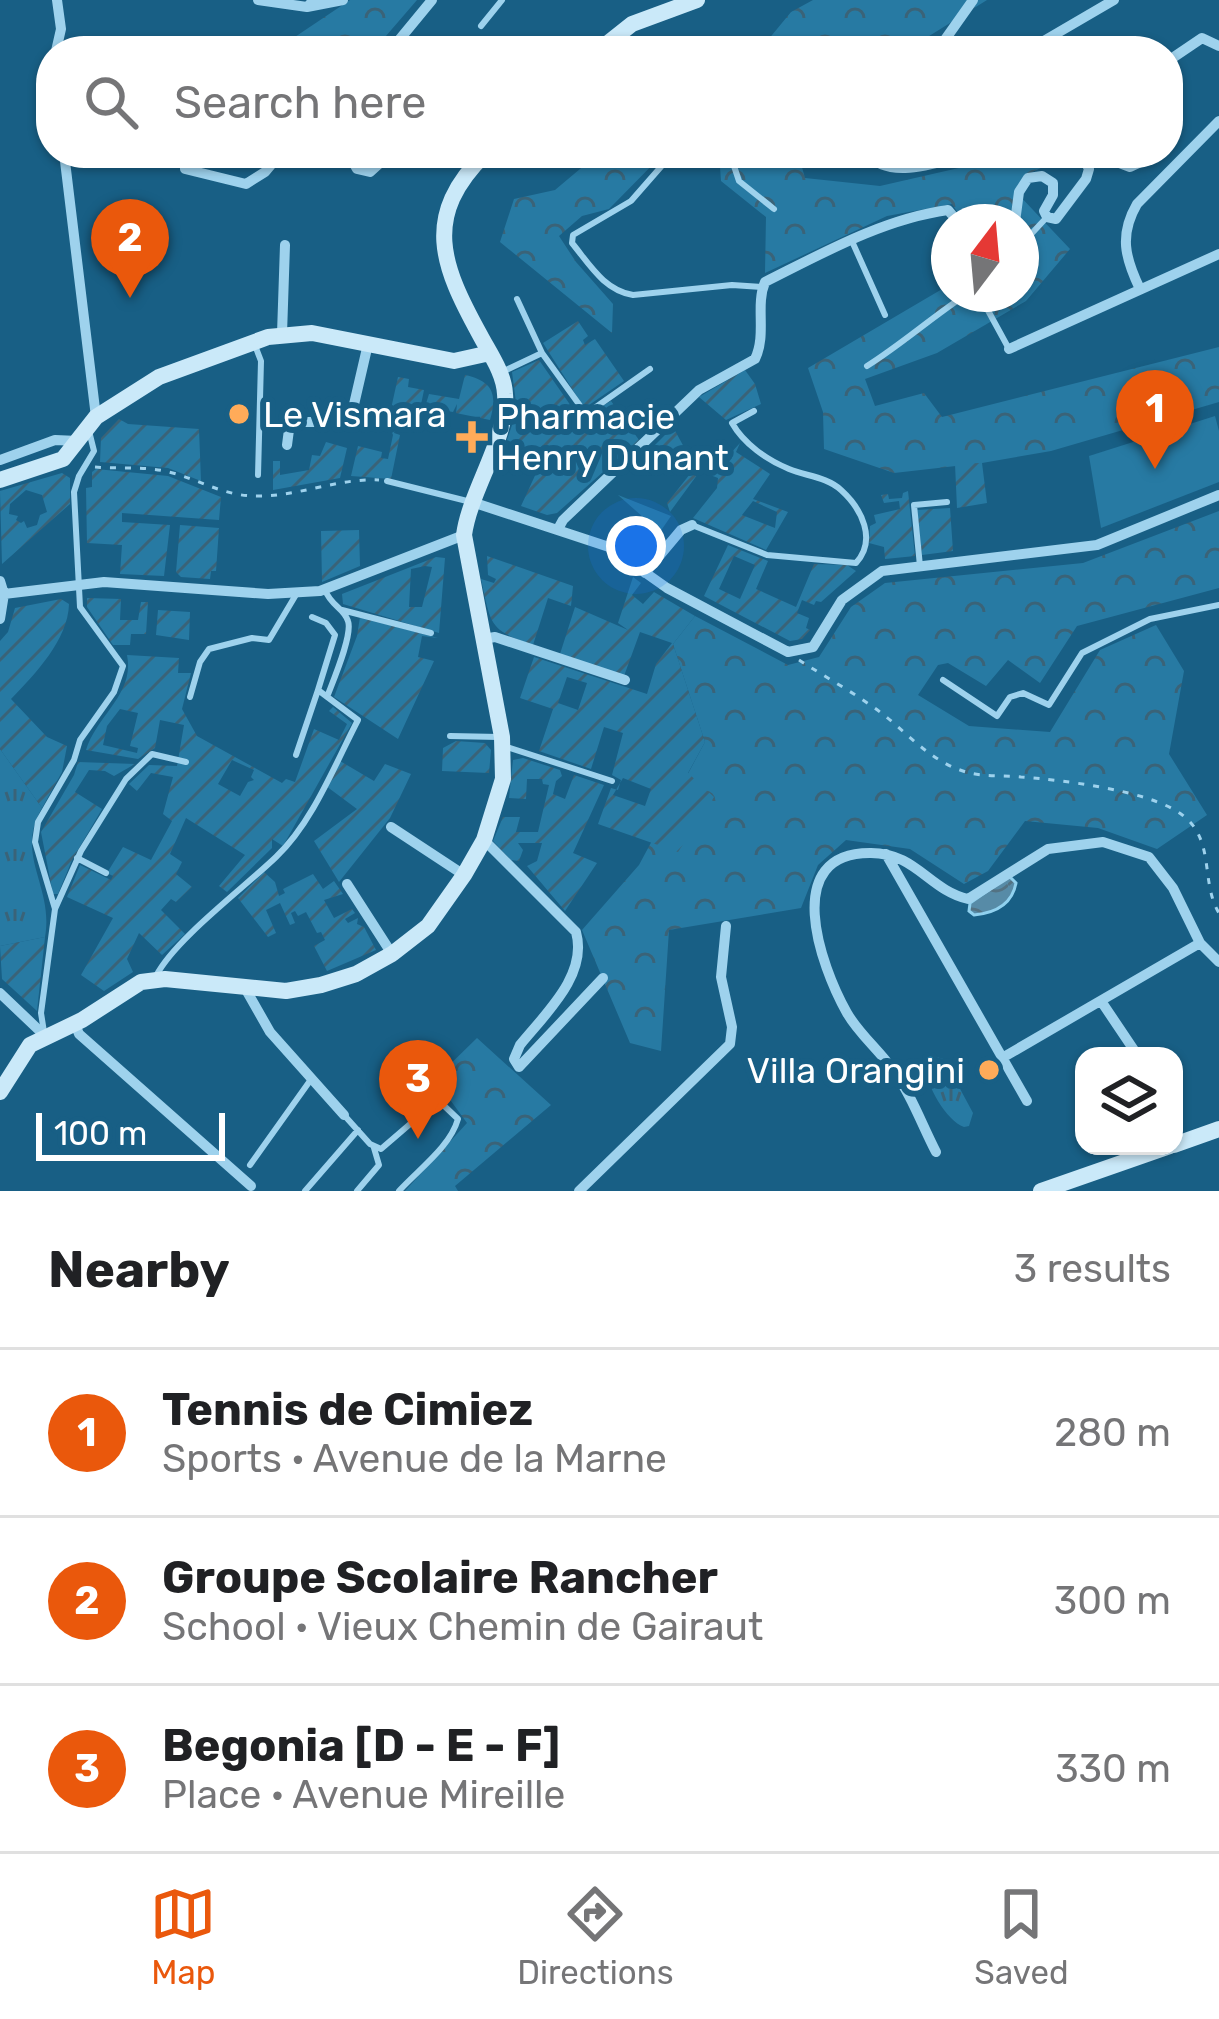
<!DOCTYPE html>
<html lang="en">
<head>
<meta charset="utf-8">
<style>
	:root { --surface:#fff; --page:#f2f2f2; --text:#202124; --muted:#757577; --line:#e0e0e0; --accent:#ea580c }
	body { margin:0; font-family:Rubik,sans-serif; background:var(--page); color:var(--text) }
	.controls { position:absolute; right:36px; bottom:36px; display:grid; overflow:hidden; border-radius:24px; box-shadow:0 3px 9px #0004 }
	.controls button { width:108px; height:108px; display:grid; place-items:center; padding:0; border:0; border-bottom:3px solid var(--line); background:var(--surface); color:var(--text); font:60px sans-serif }
	.compass { position:absolute; left:931px; top:204px; width:108px; height:108px; border-radius:50%; background:var(--surface); box-shadow:0 3px 9px #0004; rotate:16deg }
	.scale { position:absolute; left:36px; bottom:30px; width:189px; box-sizing:border-box; padding-left:12px; border:6px solid #fff; border-top:0; font-size:33px; line-height:42px; white-space:nowrap; color:#fff; -webkit-text-stroke:9px #185f85; paint-order:stroke }
	.you { position:absolute; left:636px; top:546px; width:42px; height:42px; margin:-30px; border:9px solid #fff; border-radius:50%; background:#1a73e8; box-shadow:0 0 0 18px #1a73e833 }
	.badge { display:grid; place-items:center; width:78px; height:78px; border-radius:50%; background:var(--accent); color:#fff; font-size:39px; font-weight:700 }
	.pin { position:absolute; translate:-50% -99px; filter:drop-shadow(0 3px 6px #0008) }
	.pin::after { content:''; position:absolute; top:63px; width:42px; height:36px; background:inherit; clip-path:polygon(0 0,100% 0,50% 100%) }
	.list { margin:0; padding:0; list-style:none }
	h2 { display:flex; justify-content:space-between; align-items:center; height:156px; margin:0; padding:0 48px; font-size:51px }
	h2 small { font-size:39px; font-weight:400; color:var(--muted) }
	.list li { display:grid; grid-template-columns:78px 1fr auto; gap:36px; align-items:center; box-sizing:border-box; height:168px; padding:0 48px; border-top:3px solid var(--line) }
	.list b { display:block; font-size:45px; white-space:nowrap }
	.list p { margin:0; font-size:39px; white-space:nowrap; color:var(--muted) }
	.list em { font-size:39px; font-style:normal; color:var(--muted) }
	.icon { flex:none; width:66px; height:66px; fill:none; stroke:currentColor; stroke-width:2; stroke-linecap:round; stroke-linejoin:round }
	.map { position:relative; flex:none; width:1219px; height:1191px; overflow:hidden }
	.search { position:absolute; background:var(--surface); box-shadow:0 3px 9px #0004; left:36px; right:36px; top:36px; height:132px; display:flex; align-items:center; gap:30px; box-sizing:border-box; padding:0 42px; border-radius:48px; color:var(--muted); font-size:45px }
	.sheet { height:660px; background:var(--surface) }
	nav { display:flex; justify-content:space-around; align-items:center; box-sizing:border-box; height:168px; border-top:3px solid var(--line); background:var(--surface); font-size:33px; color:var(--muted) }
	nav a { display:grid; justify-items:center; gap:6px }
	nav .on { color:var(--accent) }
	.map>svg:first-child { display:block }
	.grass { fill:url(#grass-tufts) }
	.forest { fill:url(#forest-crowns) }
	.garden { fill:url(#garden-furrows); fill-rule:evenodd }
	.pitch { fill:#277aa3 }
	.water { fill:url(#water-waves); stroke:#90d1ef; stroke-width:3 }
	.lines { fill:none; stroke-linecap:round; stroke-linejoin:round }
	.path { stroke:#9ed2ed; stroke-width:3; stroke-dasharray:6 9; stroke-linecap:butt }
	.lane { stroke:#9ed2ed; stroke-width:6 }
	.street { stroke:#9ed2ed; stroke-width:10 }
	.secondary { stroke:#cae9f9; stroke-width:16 }
	.poi-dot { fill:#ffab59; stroke:#185f85; stroke-width:4.5 }
	.labels { text-anchor:middle; dominant-baseline:central; stroke-width:12; stroke-linejoin:round; paint-order:stroke }
	.poi-label { font-size:36px; fill:#fff; stroke:#185f85; text-anchor:start }
</style>
</head>
<body>
<div class="map">
<svg width="1219" height="1191" viewBox="0 0 1219 1191">
	<defs>
		<pattern id="grass-tufts" width="24" height="20" patternUnits="userSpaceOnUse" patternTransform="scale(3)"><rect width="24" height="20" fill="#277aa3"/><path d="M3 7l-1-3M5 7V3M7 7l1-3M15 17l-1-3M17 17v-4M19 17l1-3" fill="none" stroke="#3a6378"/></pattern>
		<pattern id="forest-crowns" width="20" height="18" patternUnits="userSpaceOnUse" patternTransform="scale(3)"><rect width="20" height="18" fill="#277aa3"/><path d="M2 6a3 3 0 1 1 6 0M12 15a3 3 0 1 1 6 0" fill="none" stroke="#3a6378"/></pattern>
		<pattern id="garden-furrows" width="10" height="10" patternUnits="userSpaceOnUse" patternTransform="scale(3)"><rect width="10" height="10" fill="#277aa3"/><path d="M-1 1l2-2M0 10L10 0M9 11l2-2" fill="none" stroke="#3a6378"/></pattern>
		<pattern id="water-waves" width="16" height="10" patternUnits="userSpaceOnUse" patternTransform="scale(3)"><rect width="16" height="10" fill="#578ba7"/><path d="M0 5q4-4 8 0t8 0" fill="none" stroke="#537283"/></pattern>
	</defs>
	<rect width="100%" height="100%" fill="#185f85"/>
	<path class="grass" d="M618,495l53,21 -11,16z
		M0,749l42,59c-28,47 12,78 3,129l-45,9z
		M931,1056l13,3 29,54 -4,13 -5,1c-19,-7 -43,-49 -38,-69z"/>
	<path class="forest" d="M350,0h67l-44,51h-90v-6z
		M813,0h174l-82,51h-146l32,-39z
		M599,153h65l-55,56 -27,7 -23,20 17,26 37,42 -1,29 -112,-91 14,-43 41,-9z
		M719,153h79l7,25 75,8 105,-24 60,4 -17,8 -12,18 54,57 -44,52 -89,52 -72,26 10,27 49,-13 18,24 277,-70v55l-168,49 -69,12 -88,10 -70,-24 -1,-37 -15,-44 141,-83v9h72v-72h-57l-12,-18 -65,12 -122,57 1,-56 -45,-36z
		M1219,511v77l-142,38 -37,57 -32,-23 -22,26 -38,-23 -10,2 -20,30 51,31 81,6 50,-82 56,-25 28,46 -15,83 38,61 -50,34 -59,-21 -73,-7 -37,50 -24,13 -54,-35 -64,-9 -28,25 -17,43 -132,22 -8,121 -31,-8 -48,-113 57,-65 66,-123 -32,-98 22,-28 93,49 31,-8 32,-50 34,-24 198,-20z
		M477,1038l74,67 -96,81 3,5h-53l62,-68 -32,-44z"/>
	<path class="garden" d="M578,321l10,15 -5,4 2,5 10,-6 29,42 -35,24 -6,1 -40,-63z
		M539,360l41,59 31,-18 28,39 -82,73 -10,2 -26,-9 23,-50 -37,-16 10,-30 -5,-38z
		M745,370l10,14 6,20 -35,16 -27,-23z
		M465,375c27,6 33,18 25,45l-34,-7 1,-9 -4,8 -28,-5 4,-13 30,5z
		M398,377l11,2 -1,8 16,3 -7,34 -28,-6z
		M119,419l9,5 71,5 2,52 -33,-13 -68,-6 1,-24z
		M381,422l15,3 -2,8 6,2 -9,44 -40,-3 7,-30 24,6 -1,6 7,1 5,-24 -2,-5 -12,1z
		M673,427l12,22 40,18 7,-9 -3,-3 11,-12 -4,9 34,22 -17,25 35,13 -22,38 -73,-32 24,-30 1,-10 -18,-7 -30,41 -3,-9 23,-29 -23,-18 -5,4 -13,-9zM753,501l24,11 -2,16 -33,-13z
		M326,442l21,6 -7,30 -67,12v-29h7v14l29,-5 3,-15 8,1z
		M982,463l5,40 -30,5 -2,-44z
		M96,469l72,7 53,21 -2,23 -97,-7v9l48,3 -6,51 -44,-2 2,-29 -35,-2 -1,-55 6,-1v-15z
		M62,473l8,5v26l-68,60 -2,-73zM26,490l16,5 5,17 -7,3 -3,10 -10,3 -3,-7 -3,2 -5,-3 2,-4 -9,-2 1,-10z
		M908,491l7,65 -30,3 -1,-12 -15,-4 1,-17 6,-3 -2,-8 26,-6 -1,-8 -15,2 -3,-8 7,-1 1,5 13,-1 1,-5z
		M950,508l3,43 -31,4 -5,-45z
		M180,525l39,3 -3,43h-5l-1,8 -29,-2 -5,-5z
		M359,530l1,36 -38,16 -1,-51z
		M728,545l40,16 -12,28 40,18 18,-43 33,1 9,6 -35,31 -5,-1 -2,4 -12,-5 -5,13 12,5 -3,10 4,2 -8,9 -12,2 -86,-45zM734,556l21,9 -15,34 -21,-10z
		M487,556l86,30 -2,20 -23,-8 -15,47c-45,-15 -42,-21 -52,-66l13,4 2,-4 -8,-4z
		M436,557l9,1 -6,75 -96,-29 -1,-10zM425,566l7,1 -10,40h-13l2,-38z
		M633,577l8,6 -9,12 11,9 11,-12 41,24 -22,28 32,98 -17,31 26,24 -36,55 -80,-28 13,-36 7,2 3,-10 -9,-5 11,-42 -19,-6 -13,42 -52,-18 14,-42 -33,-11 14,-41 113,37 9,-30 16,-21 -32,-11 -16,44 -64,-22 15,-47 53,23 -10,-7zM567,677l20,6 -9,27 -20,-7zM623,778l28,11 -6,17 -32,-11z
		M87,598l34,1 -1,21h18l3,-18h7l-2,32h-15l-1,11h-17l-26,-38z
		M61,599l8,5c-1,36 -34,70 -58,95l36,38 20,9 -5,26 -20,36 -42,-59v-108l8,-9 7,-24z
		M158,610l32,2 -1,28 -33,-5z
		M360,617l78,21 -16,-2 -4,21 16,4 -36,78 -64,-42 23,-61z
		M127,655l52,3 -1,15h13l-9,36 15,27 85,47 4,-4 9,3 19,-53 25,11 8,-16 -18,-13 4,-4 19,16 -69,123 -11,-7v9l-45,44 -8,-6 26,-31 -59,-37 -16,36 12,8 -6,12 16,13 -16,15 -5,-3 -10,11 24,24 -23,21 -23,-22 -12,26 6,13 -29,19 -23,-16 32,-57 -46,-21 13,-32 31,15 2,-4 -6,-3 16,-26 28,13 21,-39 -9,-7 10,-37 -22,-4 -14,18 -8,-7 20,-19 28,1 7,-41 -24,-5 -5,28 -17,11 -52,-9c11,-35 49,-56 41,-95zM120,709l18,4 -8,33 8,2 -1,5 -34,-8 4,-19zM232,760l22,10 -3,7 3,3 -6,2 -8,14 -22,-12z
		M456,741l29,2 6,7 -2,23 -47,-2 1,-23z
		M523,758l37,12 2,6 -6,5 -3,13 12,5 9,-24 30,10 -31,68 24,10 -32,48 -38,-45 10,-5 5,-18h-24l5,7 -4,11 -8,-1 -18,-19 10,-24h17l-4,15h22l11,-47 -6,-1 -1,-5h-15l-1,20 -17,-1 4,-38z
		M340,761l34,20 11,-17 26,10 -21,44 -51,64 -25,-41 43,-32 -31,-23z
		M78,762l57,2 -21,12 -9,-5 -16,-1 -14,22 27,17 -30,51 -14,34h-5l-12,-62 33,-57z
		M264,872l11,10 4,14 6,-3 -2,-4 30,-15 10,15 11,-8 9,13 -19,6 10,18 18,-9 3,4 -10,6 3,4 10,-5 -1,6 7,3 12,23 -49,21 -13,-25 11,-6 -4,-8 -4,1 -11,-21 -8,4 -3,-5 -4,2 4,10 -5,2 -10,-22 -14,7 10,23 -8,4 -30,-39z
		M45,937l-8,74 -35,-32 -2,-33z"/>
	<path class="pitch" d="M1215,416l4,15v51l-118,46 -12,-72z"/>
	<path class="water" d="M1009,876l7,7c-4,22 -21,30 -42,32l-5,-4 1,-8z"/>
	<g class="lines">
		<path class="path" d="M834,165l21,-11
			M95,467c24,2 50,-1 74,5 32,8 56,25 90,24 41,0 79,-18 120,-16
			M799,660c28,18 59,35 85,55 26,21 48,47 82,57 17,5 38,3 55,5 40,3 127,13 160,37 35,25 19,68 38,99"/>
		<path class="lane" d="M481,26l21,-26
			M684,153l-18,8 -35,40 -58,34 -1,8c18,22 32,47 61,52l99,-10 30,2
			M725,153l7,7 7,21 35,28
			M851,239l34,76
			M1021,245l26,-28
			M979,294l30,55
			M517,299l25,54
			M256,348l5,13 -3,114
			M867,366c35,-22 65,-49 100,-72
			M504,371l38,-18 44,61 64,-45
			M387,481l84,21
			M692,525l75,30 89,8c21,-23 6,-54 -15,-73 -14,-13 -35,-14 -52,-21 -22,-9 -45,-25 -57,-46l22,-12
			M920,566l-6,-61 33,-3
			M325,590c6,16 19,18 23,31 5,14 -15,60 -21,76
			M342,610l89,23
			M312,617l14,6 9,12 -17,55
			M943,680l54,36 13,-19 13,-4 26,12 33,-52 68,-34 69,-14
			M190,697l10,-35 9,-13 43,-11 17,2 28,-47
			M450,736l49,1
			M507,747l105,34
			M77,858l29,15
			M55,909l-20,-67 3,-20 36,-62 6,-20 34,-48 9,-26 -43,-59 -6,-115 5,-16 15,-25 -5,-20
			M156,976c19,-37 89,-89 120,-119 37,-35 59,-93 82,-137l-40,-30 -22,65
			M44,1032l-3,-19 14,-104 26,-58 45,-72 26,-25 34,8
			M344,1115l26,29 11,5 57,-49 20,19c-8,28 -39,50 -59,72
			M250,1165l62,-87
			M305,1191l53,-61
			M357,1191l22,-26 -5,-17"/>
		<path class="street" d="M258,0l49,7 7,-7
			M307,7l36,-7
			M1030,49l84,-49
			M56,51l5,-22 -4,-29
			M390,51l42,-51
			M937,51l36,-51
			M1168,61l34,-23 17,8
			M51,65v28
			M64,153l32,264
			M348,153l9,16 13,3 21,-19
			M867,153c23,31 80,5 112,0
			M1110,153l7,9 13,5 13,-6 2,-8
			M185,169l61,15 19,-12 16,-19
			M1015,222l4,-30 9,-14 14,-2 11,7v12l-9,16 3,6 9,2 30,-40 3,-10 -4,-8 -22,-8
			M1140,289c-15,-31 -21,-54 -3,-85l82,-83
			M282,334l3,-89
			M368,344l-16,69 63,13
			M1009,349l210,-95
			M287,445l3,-23h53l9,-9
			M0,460l55,-20 23,1
			M472,502l137,45 58,41 121,64 25,-5 29,-47 40,-29 215,-26 122,-50
			M558,529l5,-9 136,-130 56,-31c12,-25 0,-53 10,-77 58,-29 118,-63 183,-72l10,12
			M645,573l36,-43 11,-5
			M0,581l4,13 -4,25
			M4,594l100,-12 164,12 52,-3 144,-56
			M483,639l12,-2 130,43
			M391,827l73,48
			M484,840l92,92c12,43 -30,81 -56,113l-6,14 5,8 84,-89
			M886,854l141,247
			M347,884l45,70
			M245,988l25,44 74,83
			M0,993l45,43
			M1101,1001l37,55
			M75,1024l4,10 172,152
			M1002,1058l198,-115
			M936,1152c-14,-27 -25,-58 -43,-82 -14,-20 -34,-36 -46,-57 -27,-48 -67,-161 24,-160 45,0 58,37 97,46l80,-50 55,-7 46,15 24,31 27,55 19,19
			M579,1191l151,-147 2,-17 -11,-50 5,-51"/>
		<path class="secondary" d="M598,51l34,-27 65,-24
			M0,480l63,-21 33,-42 63,-40 109,-40 44,-4 142,28 36,-8
			M0,1092l30,-47 52,-25 59,-38 24,-3 121,12 35,-6 35,-11 36,-20 36,-28 36,-51 20,-35 19,-61 -1,-42 -38,-202c6,-45 45,-98 41,-141 -1,-21 -15,-40 -25,-59 -38,-69 -59,-119 6,-182
			M1174,1145l45,-16
			M1041,1191l129,-45"/>
	</g>
	<g class="poi-dot">
		<circle cx="239" cy="414" r="12"/>
		<path d="M466 419h12v12h12v12h-12v12h-12v-12h-12v-12h12z"/>
		<circle cx="989" cy="1070" r="12"/>
	</g>
	<g class="labels">
		<g class="poi-label">
			<text x="263" y="414">Le Vismara</text>
			<text x="496" y="416">Pharmacie<tspan x="496" dy="41">Henry Dunant</tspan></text>
			<text x="965" y="1070" text-anchor="end">Villa Orangini</text>
		</g>
	</g>
</svg>
<div class="controls">
<button><svg class="icon" aria-label="layers" viewBox="0 0 24 24"><path d="M12 4l9 5-9 5-9-5zM3 14l9 5 9-5"/></svg></button>
</div>
<svg class="compass" viewBox="-18 -18 36 36"><path d="M0-13l5 13h-10z" fill="#e53935"/><path d="M0 13l5-13h-10z" fill="#757577"/></svg>
<div class="scale">100 m</div>
<div class="you"></div>
<div class="pin badge" style="left:1155px;top:469px">1</div>
<div class="pin badge" style="left:130px;top:298px">2</div>
<div class="pin badge" style="left:418px;top:1139px">3</div>
<div class="search"><svg class="icon" aria-label="search" viewBox="0 0 24 24"><circle cx="10" cy="10" r="6"/><path d="M15 15l6 6"/></svg>Search here</div>
</div>
<section class="sheet">
<h2>Nearby<small>3 results</small></h2>
<ul class="list">
<li><span class="badge">1</span><div><b>Tennis de Cimiez</b><p>Sports · Avenue de la Marne</p></div><em>280 m</em></li>
<li><span class="badge">2</span><div><b>Groupe Scolaire Rancher</b><p>School · Vieux Chemin de Gairaut</p></div><em>300 m</em></li>
<li><span class="badge">3</span><div><b>Begonia [D - E - F]</b><p>Place · Avenue Mireille</p></div><em>330 m</em></li>
</ul>
</section>
<nav>
<a class="on"><svg class="icon" aria-label="map" viewBox="0 0 24 24"><path d="M3 6l6-2 6 2 6-2v14l-6 2-6-2-6 2zM9 4v14M15 6v14"/></svg>Map</a>
<a><svg class="icon" aria-label="directions" viewBox="0 0 24 24"><path d="M12 3l9 9-9 9-9-9zM9 14v-3h6M13 9l2 2-2 2"/></svg>Directions</a>
<a><svg class="icon" aria-label="saved" viewBox="0 0 24 24"><path d="M7 4h10v16l-5-4-5 4z"/></svg>Saved</a>
</nav>
</body>
</html>
